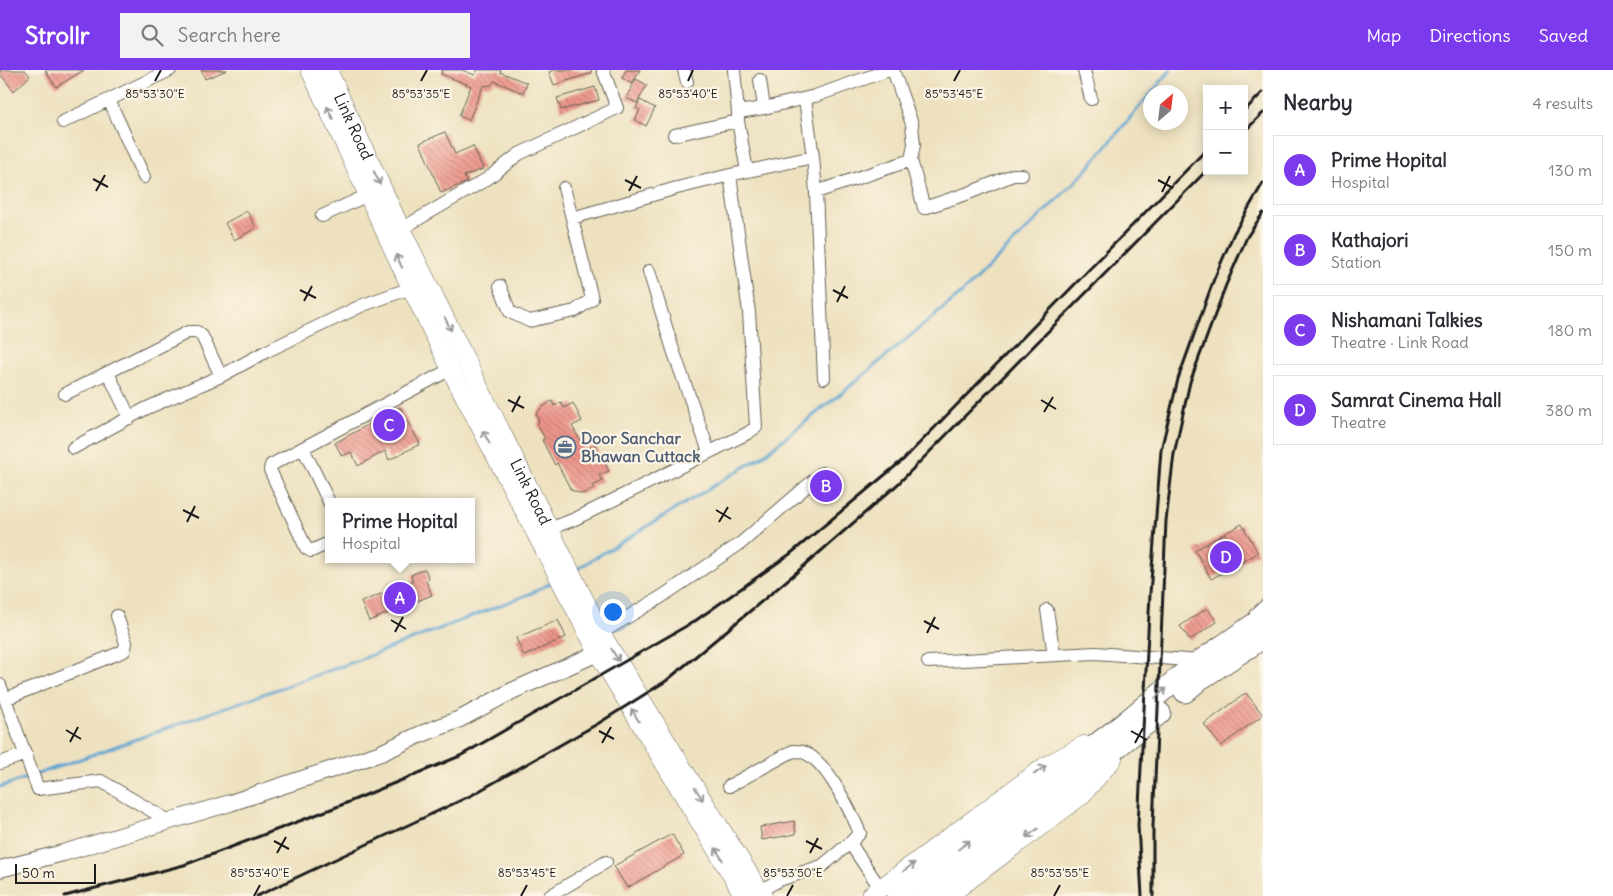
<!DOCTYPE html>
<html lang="en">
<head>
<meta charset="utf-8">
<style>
	:root { --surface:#fff; --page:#f2f2f3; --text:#2b2b33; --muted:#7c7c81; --line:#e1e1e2; --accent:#7c3aed }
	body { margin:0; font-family:Delius,sans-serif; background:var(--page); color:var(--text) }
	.controls { position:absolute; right:15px; top:15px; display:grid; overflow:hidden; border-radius:0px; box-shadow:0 2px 12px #0003 }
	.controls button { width:45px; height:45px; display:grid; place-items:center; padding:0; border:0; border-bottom:1px solid var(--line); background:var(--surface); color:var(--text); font:25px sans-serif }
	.compass { position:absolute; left:1143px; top:15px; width:45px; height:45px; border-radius:50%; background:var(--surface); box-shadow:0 2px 12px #0003; rotate:28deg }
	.scale { position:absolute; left:15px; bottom:12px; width:81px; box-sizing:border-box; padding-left:5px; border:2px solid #1c1c1c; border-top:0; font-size:14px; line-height:18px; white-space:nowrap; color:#1c1c1c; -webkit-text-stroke:4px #fcf5e5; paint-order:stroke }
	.you { position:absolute; left:612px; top:541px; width:18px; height:18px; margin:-12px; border:4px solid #fff; border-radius:50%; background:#1a73e8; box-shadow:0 0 0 8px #1a73e833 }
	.badge { display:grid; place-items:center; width:32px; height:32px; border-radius:50%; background:var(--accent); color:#fff; font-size:16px; font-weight:700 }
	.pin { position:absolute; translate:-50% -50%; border:2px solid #fff; box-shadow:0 1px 5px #0006 }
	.popup { position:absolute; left:325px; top:428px; width:150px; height:65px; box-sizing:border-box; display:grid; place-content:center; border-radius:0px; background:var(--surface); filter:drop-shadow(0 1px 4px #0005); font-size:16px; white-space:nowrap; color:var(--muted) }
	.popup b { font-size:19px; color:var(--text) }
	.popup::after { content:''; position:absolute; left:50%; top:100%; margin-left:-10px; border:10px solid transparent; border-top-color:var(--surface) }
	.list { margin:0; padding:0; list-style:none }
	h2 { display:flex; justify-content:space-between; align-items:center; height:65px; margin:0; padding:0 20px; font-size:21px }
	h2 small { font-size:16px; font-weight:400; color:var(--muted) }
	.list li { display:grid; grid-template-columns:32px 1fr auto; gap:15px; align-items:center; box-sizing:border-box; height:70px; margin:0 10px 10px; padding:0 10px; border:1px solid var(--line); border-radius:0px }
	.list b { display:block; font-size:19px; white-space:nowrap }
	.list p { margin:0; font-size:16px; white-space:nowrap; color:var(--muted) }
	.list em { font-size:16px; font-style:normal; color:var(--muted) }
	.icon { flex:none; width:28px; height:28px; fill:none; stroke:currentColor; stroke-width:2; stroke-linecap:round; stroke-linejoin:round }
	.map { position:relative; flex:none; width:1263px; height:826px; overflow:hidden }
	header { display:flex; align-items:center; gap:30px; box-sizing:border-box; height:70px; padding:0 25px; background:var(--accent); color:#fff }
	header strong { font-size:24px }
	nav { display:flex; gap:28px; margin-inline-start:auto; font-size:18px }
	.search { width:350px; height:45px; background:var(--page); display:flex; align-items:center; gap:12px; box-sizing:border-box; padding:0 18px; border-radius:0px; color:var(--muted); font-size:19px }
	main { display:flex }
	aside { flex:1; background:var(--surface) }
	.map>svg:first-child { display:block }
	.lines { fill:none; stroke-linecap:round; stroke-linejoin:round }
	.stream { stroke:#5aa3d1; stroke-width:3 }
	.building { fill:url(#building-back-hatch) }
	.service-casing { stroke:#656155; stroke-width:8 }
	.minor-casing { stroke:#656155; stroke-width:14 }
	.tertiary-casing { stroke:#656155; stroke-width:18 }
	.secondary-casing { stroke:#656155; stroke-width:19 }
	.trunk-casing { stroke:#656155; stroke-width:23 }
	.service { stroke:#fff; stroke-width:6 }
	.minor { stroke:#fff; stroke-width:12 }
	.tertiary { stroke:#fff; stroke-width:16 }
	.secondary { stroke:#fff; stroke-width:18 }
	.trunk { stroke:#fff; stroke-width:21 }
	.rail { stroke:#1c1c1c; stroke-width:3 }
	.oneway { stroke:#999 }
	.ticks { fill:none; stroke:#1c1c1c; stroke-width:2 }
	.labels { text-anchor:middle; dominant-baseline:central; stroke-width:4.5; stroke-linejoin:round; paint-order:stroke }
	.street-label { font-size:16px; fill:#1c1c1c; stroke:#fcf5e5 }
	.service-label { font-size:16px; font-weight:bold; fill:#4e5e75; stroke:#fcf5e5; text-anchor:start }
	.ticks-label { font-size:12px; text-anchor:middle; fill:#1c1c1c; stroke:#fcf5e5; stroke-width:4.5; stroke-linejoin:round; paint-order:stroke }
</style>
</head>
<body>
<header>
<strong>Strollr</strong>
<div class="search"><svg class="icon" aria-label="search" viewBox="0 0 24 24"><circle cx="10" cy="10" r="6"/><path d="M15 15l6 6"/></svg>Search here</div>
<nav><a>Map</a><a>Directions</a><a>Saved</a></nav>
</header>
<main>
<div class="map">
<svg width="1263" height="826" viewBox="0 0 1263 826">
	<defs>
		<pattern id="building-back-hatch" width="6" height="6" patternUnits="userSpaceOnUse" patternTransform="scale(1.25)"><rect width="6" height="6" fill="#ee958b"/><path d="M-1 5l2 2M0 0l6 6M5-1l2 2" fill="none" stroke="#c07971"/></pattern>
	</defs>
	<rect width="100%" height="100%" fill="#fcf5e5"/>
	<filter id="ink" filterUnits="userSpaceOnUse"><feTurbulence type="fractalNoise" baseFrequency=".02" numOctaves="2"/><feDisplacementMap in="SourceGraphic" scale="10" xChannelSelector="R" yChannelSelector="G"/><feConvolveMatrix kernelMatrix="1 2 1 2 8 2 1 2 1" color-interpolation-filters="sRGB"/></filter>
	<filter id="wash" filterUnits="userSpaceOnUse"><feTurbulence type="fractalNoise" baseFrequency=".0096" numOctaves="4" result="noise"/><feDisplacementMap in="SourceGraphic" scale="20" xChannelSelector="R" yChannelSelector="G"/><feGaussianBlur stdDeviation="1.12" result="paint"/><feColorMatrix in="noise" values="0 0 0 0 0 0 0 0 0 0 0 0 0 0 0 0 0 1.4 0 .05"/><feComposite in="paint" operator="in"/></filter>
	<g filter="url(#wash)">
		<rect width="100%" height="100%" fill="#ede1bf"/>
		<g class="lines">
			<path class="stream" d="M1152,22l19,-22
				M577,499l184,-112 87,-69 116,-97 120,-118 66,-79
				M35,705l324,-115 173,-67 22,-12
				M0,717l29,-10"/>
		</g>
		<g id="blocks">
			<path class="building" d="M0,0h25l5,6 -16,15 -14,-17z
				M45,0h39l-28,17z
				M201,0h26l-22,9z
				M442,0h20l13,5 2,-5h24l-1,2 27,11 -4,10 -29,-12 -3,4 -8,1 -14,34 -10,-4 12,-30 -30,-12z
				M554,0h37l1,3 -38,12 -5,-13z
				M626,0h14l-8,14 -10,-6z
				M636,9l11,6 -10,18 -11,-5z
				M595,17l4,13 -38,10 -4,-12z
				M640,30l15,8 -9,18 -11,-6 5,-10 -4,-2z
				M445,62l10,22 18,-8 10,23 -19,7 3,6 -26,11 -21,-50z
				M247,141l9,17 -22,12 -9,-17z
				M552,331l2,5 7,-4 3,6 9,-5 9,18 -10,5 14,24 9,-5 14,26 -10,4 4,6 -11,5 2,3 -12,5 -11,-4 -14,-27 -2,2 -13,-25 3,-1 -8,-15 2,-2 -3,-8 5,-6z
				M400,337l20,37 -31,16 -4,-9 -27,15 -7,-14 -9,4 -7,-13z
				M1242,454l16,29 -47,26 -16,-29z
				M425,499l4,10 -3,2 6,14 -63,26 -8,-19 52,-21 -2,-6z
				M1207,538l10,14 -27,18 -10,-14z
				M558,550l8,17 -42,19 -8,-18z
				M1246,623l17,22 -42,31 -17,-22z
				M794,751l2,13 -34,6 -2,-13z
				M672,764l12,21 -57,33 -13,-22z"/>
		</g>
	</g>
	<g filter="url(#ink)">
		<use href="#blocks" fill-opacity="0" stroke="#656155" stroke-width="1"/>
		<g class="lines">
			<g class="service-casing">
				<path id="service" d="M1253,543l10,-9"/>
			</g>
			<g class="minor-casing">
				<path id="minor" d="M684,0l3,12
					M734,0l4,42 26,-4 51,-12 74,-26
					M893,0l19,54 2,21 -3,15
					M1084,0l7,29
					M760,10l4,28
					M805,29l8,58
					M109,30l35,77
					M738,51l9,50
					M63,52l107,-52
					M674,65l64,-14v-9
					M564,118l8,30 105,-30 53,-13
					M816,122l95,-32 13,48 45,-15 44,-18h9
					M322,146l46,-21
					M401,159l86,-50 32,-25 98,-46 -14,-38
					M649,201l24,79 36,102
					M500,216l10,26 19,9 46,-10 17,-12 -20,-81
					M108,303l22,45
					M65,324l123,-62h9l5,4 19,40
					M73,378l74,-40 74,-32 46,-25 96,-46 48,-17
					M303,378l26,54
					M549,459l26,-10 173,-86 8,-6 -7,-115 -19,-137 83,-18 3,35 8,186
					M329,473l-18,8 -5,-3 -36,-78 1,-5 180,-96
					M1047,540l7,45
					M601,563l60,-36 80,-54 81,-70
					M928,592l168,-9 104,8
					M0,615l38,104 63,-8 68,40
					M5,629l119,-48 2,-8 -9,-27
					M0,693l26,-9
					M729,716l64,-35c4,0 9,0 12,2 22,9 46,59 55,80l-10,10
					M760,821l19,-11 43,-14 28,-23 30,45
					M550,826l56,-34"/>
			</g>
			<g class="tertiary-casing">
				<path id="tertiary" d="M0,799l63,-16 167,-50 151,-50 38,-18 41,-16 52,-28 86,-38"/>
			</g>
			<g class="secondary-casing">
				<g id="secondary">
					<path d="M310,0l101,218 47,96 140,269 146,243"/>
					<path id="s1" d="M328,0l73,159 200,404 83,137 79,126"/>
					<path d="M870,826l174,-129 40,-22"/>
					<path d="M948,826l133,-100 32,-37"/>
				</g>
			</g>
			<g class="trunk-casing">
				<path id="trunk" d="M1185,622l14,-12 64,-42
					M897,826l226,-172 67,-56 73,-50
					M925,826l72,-53 163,-130"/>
			</g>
			<use href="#service" class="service"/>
			<use href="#minor" class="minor"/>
			<use href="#tertiary" class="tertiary"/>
			<use href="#secondary" class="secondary"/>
			<use href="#trunk" class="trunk"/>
			<path class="rail" d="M1244,41l19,-19
				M1244,62l19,-19
				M65,826l119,-31 155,-59 121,-50 235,-135 95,-67 114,-95 303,-310
				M257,826l215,-101 127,-72 67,-42 131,-109 101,-88 309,-314
				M1142,826l-4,-71 12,-231 11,-144 17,-71 36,-100 20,-46 29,-50
				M1153,826v-70l13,-305 8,-67 16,-72 36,-97 21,-48 16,-24"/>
		</g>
		<defs><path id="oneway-shaft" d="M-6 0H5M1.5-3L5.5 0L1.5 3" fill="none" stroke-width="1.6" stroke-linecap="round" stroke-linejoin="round" transform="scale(1.25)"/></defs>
		<g class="oneway">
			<use href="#oneway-shaft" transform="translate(330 43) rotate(-115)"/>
			<use href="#oneway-shaft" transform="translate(377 108) rotate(65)"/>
			<use href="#oneway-shaft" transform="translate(399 191) rotate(-115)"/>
			<use href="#oneway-shaft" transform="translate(448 254) rotate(64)"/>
			<use href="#oneway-shaft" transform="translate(486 367) rotate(-118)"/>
			<use href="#oneway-shaft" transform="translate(615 585) rotate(59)"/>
			<use href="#oneway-shaft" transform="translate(1161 623) rotate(-40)"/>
			<use href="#oneway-shaft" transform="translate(635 645) rotate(-121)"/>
			<use href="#oneway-shaft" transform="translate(1040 700) rotate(-36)"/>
			<use href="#oneway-shaft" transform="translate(699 724) rotate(58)"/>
			<use href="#oneway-shaft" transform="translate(1032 763) rotate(143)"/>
			<use href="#oneway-shaft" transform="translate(964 775) rotate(-37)"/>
			<use href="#oneway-shaft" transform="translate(719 784) rotate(-121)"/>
			<use href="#oneway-shaft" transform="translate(909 797) rotate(-37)"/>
		</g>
	</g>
	<path class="ticks" d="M155,11l6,-11M421,11l6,-11M688,11l5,-11M954,11l6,-11M93,109l15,8M625,110l16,8M1158,110l15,8M96,121l9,-16M629,121l8,-15M1162,122l8,-16M300,220l16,8M833,220l15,8M304,231l8,-15M837,232l8,-16M508,330l16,8M1041,330l15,9M512,342l8,-16M1044,342l9,-15M183,440l16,8M716,440l15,9M187,452l8,-16M719,452l9,-15M391,550l15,9M924,551l15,8M395,562l8,-15M927,563l8,-16M66,660l15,9M599,661l15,8M1131,661l16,9M70,672l8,-15M602,673l9,-16M1135,673l8,-15M274,771l15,8M806,771l16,8M277,783l9,-16M810,783l8,-15M254,826l6,-11M521,826l6,-11M787,826l6,-11M1054,826l6,-11"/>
	<defs>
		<g id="office-ring" transform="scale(1.125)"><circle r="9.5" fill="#fcf5e5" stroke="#5c6f8a" stroke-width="1.5"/><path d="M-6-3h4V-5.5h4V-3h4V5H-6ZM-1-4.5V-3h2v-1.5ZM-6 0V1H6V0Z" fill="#5c6f8a"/></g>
	</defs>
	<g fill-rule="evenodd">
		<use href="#office-ring" x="565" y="377"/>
	</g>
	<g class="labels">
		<g class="street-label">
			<text stroke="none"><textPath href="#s1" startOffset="62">Link Road</textPath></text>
			<text stroke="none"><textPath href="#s1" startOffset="468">Link Road</textPath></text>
		</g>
		<g class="service-label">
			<text x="581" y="368">Door Sanchar<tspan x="581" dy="18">Bhawan Cuttack</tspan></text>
		</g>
	</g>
	<g class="ticks-label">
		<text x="155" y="28">85°53'30"E</text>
		<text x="421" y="28">85°53'35"E</text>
		<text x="688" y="28">85°53'40"E</text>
		<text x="954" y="28">85°53'45"E</text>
		<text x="260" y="807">85°53'40"E</text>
		<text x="527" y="807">85°53'45"E</text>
		<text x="793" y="807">85°53'50"E</text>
		<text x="1060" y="807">85°53'55"E</text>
	</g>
</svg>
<div class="controls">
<button>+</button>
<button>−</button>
</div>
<svg class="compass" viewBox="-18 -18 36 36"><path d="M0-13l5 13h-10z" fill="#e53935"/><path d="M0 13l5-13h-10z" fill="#7c7c81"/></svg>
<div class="scale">50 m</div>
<div class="you"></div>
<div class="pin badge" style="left:400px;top:528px">A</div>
<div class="popup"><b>Prime Hopital</b>Hospital</div>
<div class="pin badge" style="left:826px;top:416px">B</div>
<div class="pin badge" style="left:389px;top:355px">C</div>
<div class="pin badge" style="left:1226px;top:487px">D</div>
</div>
<aside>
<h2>Nearby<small>4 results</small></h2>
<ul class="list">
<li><span class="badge">A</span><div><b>Prime Hopital</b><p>Hospital</p></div><em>130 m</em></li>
<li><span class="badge">B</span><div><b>Kathajori</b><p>Station</p></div><em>150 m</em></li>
<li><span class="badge">C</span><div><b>Nishamani Talkies</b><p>Theatre · Link Road</p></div><em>180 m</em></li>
<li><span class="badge">D</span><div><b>Samrat Cinema Hall</b><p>Theatre</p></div><em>380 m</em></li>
</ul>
</aside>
</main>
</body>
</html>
